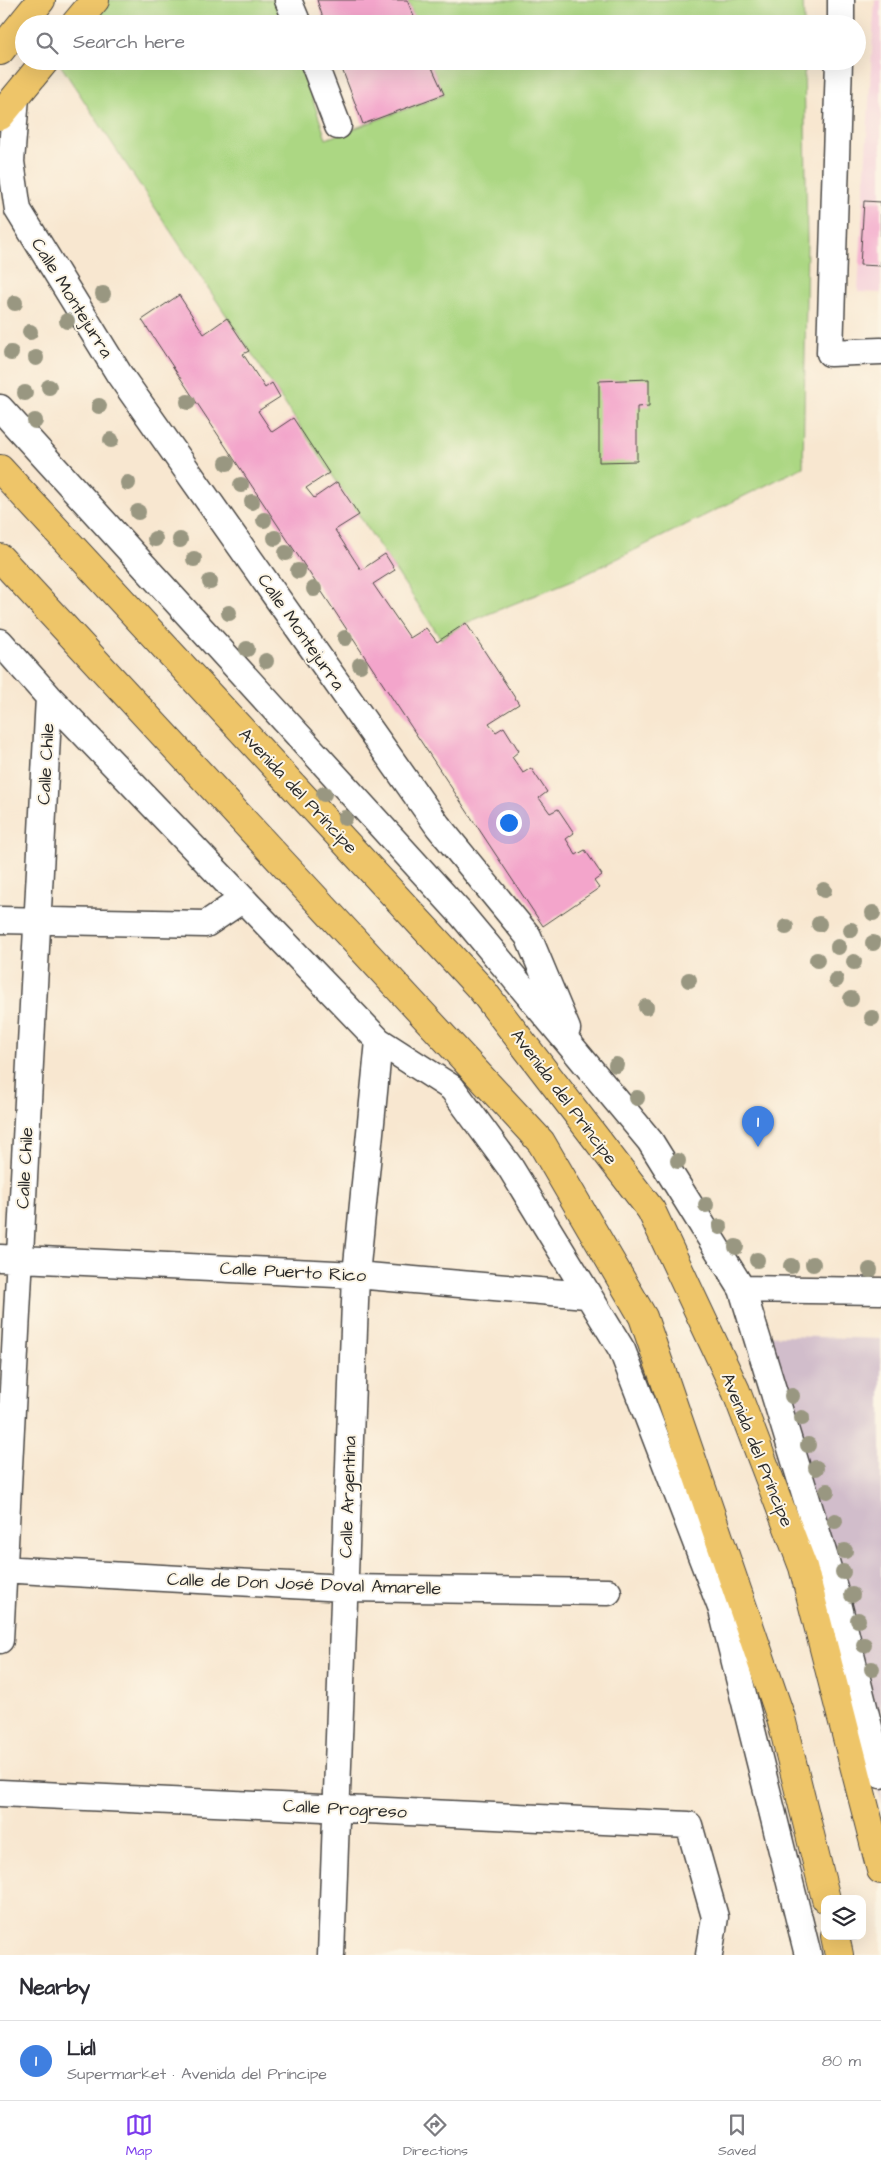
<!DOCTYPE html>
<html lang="en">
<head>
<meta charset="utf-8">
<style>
	:root { --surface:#fff; --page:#f2f2f3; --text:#2b2b33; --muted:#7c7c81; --line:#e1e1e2; --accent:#7c3aed }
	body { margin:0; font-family:"Architects Daughter",sans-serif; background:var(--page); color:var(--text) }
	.controls { position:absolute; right:15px; bottom:15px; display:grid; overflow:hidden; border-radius:10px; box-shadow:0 5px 20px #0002 }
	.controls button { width:45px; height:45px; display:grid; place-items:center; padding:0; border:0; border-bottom:1px solid var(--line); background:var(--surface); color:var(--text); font:25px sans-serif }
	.you { position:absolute; left:508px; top:822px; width:18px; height:18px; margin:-12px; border:4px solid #fff; border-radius:50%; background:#1a73e8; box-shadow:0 0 0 8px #1a73e833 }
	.badge { display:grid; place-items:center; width:32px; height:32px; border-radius:50%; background:var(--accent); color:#fff; font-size:16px; font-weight:700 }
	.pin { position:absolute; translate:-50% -41px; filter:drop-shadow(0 1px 2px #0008) }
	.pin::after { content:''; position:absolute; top:26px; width:18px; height:15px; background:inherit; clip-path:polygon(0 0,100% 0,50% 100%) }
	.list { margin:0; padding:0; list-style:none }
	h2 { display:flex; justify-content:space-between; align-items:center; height:65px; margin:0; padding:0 20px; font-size:21px }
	h2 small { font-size:16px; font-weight:400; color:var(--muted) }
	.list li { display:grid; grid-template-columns:32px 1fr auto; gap:15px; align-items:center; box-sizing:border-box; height:80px; padding:0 20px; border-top:1px solid var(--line) }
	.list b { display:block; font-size:19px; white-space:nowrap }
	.list p { margin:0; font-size:16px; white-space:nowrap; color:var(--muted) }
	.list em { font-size:16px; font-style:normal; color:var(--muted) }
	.icon { flex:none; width:28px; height:28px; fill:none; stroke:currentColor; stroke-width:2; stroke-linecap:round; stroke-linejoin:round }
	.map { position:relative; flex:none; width:881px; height:1955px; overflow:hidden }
	.search { position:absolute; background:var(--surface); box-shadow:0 5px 20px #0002; left:15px; right:15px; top:15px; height:55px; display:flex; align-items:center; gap:12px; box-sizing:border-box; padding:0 18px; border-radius:28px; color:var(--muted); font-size:19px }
	.sheet { height:145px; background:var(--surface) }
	nav { display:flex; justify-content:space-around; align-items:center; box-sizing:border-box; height:70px; border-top:1px solid var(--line); background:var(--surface); font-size:14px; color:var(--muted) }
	nav a { display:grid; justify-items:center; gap:2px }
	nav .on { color:var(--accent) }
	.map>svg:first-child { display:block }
	.built { fill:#f5cfda }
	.industrial { fill:#d1bdcb }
	.green { fill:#acd783; stroke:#6c8157 }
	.building { fill:#f3a5cb }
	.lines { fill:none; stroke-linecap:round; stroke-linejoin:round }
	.street-casing { stroke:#4a4744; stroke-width:29 }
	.primary-casing { stroke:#4a4744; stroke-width:30 }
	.street { stroke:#fff; stroke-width:26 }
	.primary { stroke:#eec569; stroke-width:28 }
	.tree { fill:#999781 }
	.labels { text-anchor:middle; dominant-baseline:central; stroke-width:4; stroke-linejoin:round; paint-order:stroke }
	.street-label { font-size:18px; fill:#2b2b2b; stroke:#fcf5e5 }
</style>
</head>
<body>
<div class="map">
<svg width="881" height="1955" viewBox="0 0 881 1955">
	<rect width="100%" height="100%" fill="#fcf5e5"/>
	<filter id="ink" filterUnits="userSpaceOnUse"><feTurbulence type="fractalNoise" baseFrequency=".02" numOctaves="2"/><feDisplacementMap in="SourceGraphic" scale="10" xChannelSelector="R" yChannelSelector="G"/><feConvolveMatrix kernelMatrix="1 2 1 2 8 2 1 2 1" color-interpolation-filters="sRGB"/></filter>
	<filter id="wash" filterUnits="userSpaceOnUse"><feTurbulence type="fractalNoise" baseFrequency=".0096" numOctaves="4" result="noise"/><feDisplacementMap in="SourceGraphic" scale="20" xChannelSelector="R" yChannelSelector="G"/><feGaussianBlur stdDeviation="1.12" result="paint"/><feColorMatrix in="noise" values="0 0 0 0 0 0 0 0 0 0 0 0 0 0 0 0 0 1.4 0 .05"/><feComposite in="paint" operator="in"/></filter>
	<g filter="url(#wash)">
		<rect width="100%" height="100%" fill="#f8e7d0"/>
		<path class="built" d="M875,0h6v293l-23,-1z"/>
		<path class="industrial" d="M756,1335l125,4v465z"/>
		<path class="green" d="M108,0h172l8,24h-200z
			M407,0h396l1,24h-387z
			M60,61h240l26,78 118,-44 -15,-34h375l3,181 -4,225 -223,110 -114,46 -25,16 -382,-576z"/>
		<g id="blocks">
			<path class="building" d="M317,0h90l10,24h-92z
				M339,61h90l15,33 -81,30z
				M864,201l17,1v64l-21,-1z
				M179,295l25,39 23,-16 22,33 -6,3 22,34 7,-5 8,14 -22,14 14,21 21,-14 36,55 -23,15 8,10 23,-16 22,33 -24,15 26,40 24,-16 10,16 -22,14 37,54 16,-10 11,14 29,-19 53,81 -30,19 7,9 8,-5 15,24 -7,6 11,16 8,-5 16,24 -8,6 11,15 8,-4 16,24 -8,6 10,16 9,-5 17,25 -8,6 5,7 -56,38 -401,-606z
				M649,379v27l-12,1v54l-38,1v-81z"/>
		</g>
	</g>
	<g filter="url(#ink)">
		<use href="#blocks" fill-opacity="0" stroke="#4a4744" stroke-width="1"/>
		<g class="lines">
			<g class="street-casing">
				<path id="street" d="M288,0l10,24
					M841,24v-24
					M313,61l25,65
					M839,61l-9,292 51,-2
					M16,96l-5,66 7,48 101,164 319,452 90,110 39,93
					M0,408l462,507 188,226 92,148 93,302 46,184
					M0,642l49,55 330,344 73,47 58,79 112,183 100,260 86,345
					M0,920l206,4 37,-25
					M0,1258l356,17 230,20
					M742,1289l139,2
					M0,1569l345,19 263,4
					M0,1640l49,-943
					M0,1793l689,32 26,92 -6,38
					M331,1955l25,-680 23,-234"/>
			</g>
			<g class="primary-casing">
				<path id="primary" d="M75,24l20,-24
					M0,51l41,-51
					M0,116l45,-55
					M0,469l482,521 169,220 85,181 67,176 78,303
					M0,558l541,584 102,175 138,401 45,181
					M835,1936l4,19"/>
			</g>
			<use href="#street" class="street"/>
			<use href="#primary" class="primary"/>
		</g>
		<g class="tree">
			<circle cx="103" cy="294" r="8"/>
			<circle cx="15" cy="303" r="8"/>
			<circle cx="67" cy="321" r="8"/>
			<circle cx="30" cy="332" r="8"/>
			<circle cx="11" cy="353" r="8"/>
			<circle cx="36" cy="358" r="8"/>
			<circle cx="49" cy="387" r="8"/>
			<circle cx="25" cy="393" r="8"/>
			<circle cx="188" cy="402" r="8"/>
			<circle cx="99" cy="406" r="8"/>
			<circle cx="35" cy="421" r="8"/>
			<circle cx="111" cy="440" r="8"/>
			<circle cx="227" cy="463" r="8"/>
			<circle cx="128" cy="483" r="8"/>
			<circle cx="241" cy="485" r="8"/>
			<circle cx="252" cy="502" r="8"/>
			<circle cx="138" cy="512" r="8"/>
			<circle cx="264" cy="520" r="8"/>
			<circle cx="275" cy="538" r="8"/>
			<circle cx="155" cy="539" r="8"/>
			<circle cx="180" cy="540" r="8"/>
			<circle cx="286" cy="553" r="8"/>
			<circle cx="194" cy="559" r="8"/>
			<circle cx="298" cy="571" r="8"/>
			<circle cx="210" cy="582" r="8"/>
			<circle cx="314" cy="589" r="8"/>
			<circle cx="229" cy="613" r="8"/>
			<circle cx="345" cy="638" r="8"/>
			<circle cx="247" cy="649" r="8"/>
			<circle cx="266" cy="661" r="8"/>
			<circle cx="360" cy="665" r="8"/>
			<circle cx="324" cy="794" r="8"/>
			<circle cx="345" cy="818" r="8"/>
			<circle cx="824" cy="890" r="8"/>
			<circle cx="873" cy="913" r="8"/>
			<circle cx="819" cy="924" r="8"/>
			<circle cx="786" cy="927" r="8"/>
			<circle cx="851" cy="930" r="8"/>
			<circle cx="873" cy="943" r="8"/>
			<circle cx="838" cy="947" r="8"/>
			<circle cx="817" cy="960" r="8"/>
			<circle cx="854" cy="962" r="8"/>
			<circle cx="689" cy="980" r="8"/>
			<circle cx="836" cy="980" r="8"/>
			<circle cx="851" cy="999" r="8"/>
			<circle cx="646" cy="1007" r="8"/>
			<circle cx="872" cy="1018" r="8"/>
			<circle cx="616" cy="1065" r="8"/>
			<circle cx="637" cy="1098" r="8"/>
			<circle cx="678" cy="1161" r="8"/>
			<circle cx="706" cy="1205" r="8"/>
			<circle cx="720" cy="1227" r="8"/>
			<circle cx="736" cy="1247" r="8"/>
			<circle cx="757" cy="1260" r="8"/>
			<circle cx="813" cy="1264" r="8"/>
			<circle cx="791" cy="1266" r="8"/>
			<circle cx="870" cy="1270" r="8"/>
			<circle cx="792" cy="1396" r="8"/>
			<circle cx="802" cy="1418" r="8"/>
			<circle cx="808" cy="1445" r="8"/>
			<circle cx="816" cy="1468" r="8"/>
			<circle cx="827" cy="1491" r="8"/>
			<circle cx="835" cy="1521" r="8"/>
			<circle cx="845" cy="1551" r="8"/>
			<circle cx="843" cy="1572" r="8"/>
			<circle cx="852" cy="1595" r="8"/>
			<circle cx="858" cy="1620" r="8"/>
			<circle cx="864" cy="1645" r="8"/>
			<circle cx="872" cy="1669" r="8"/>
		</g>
	</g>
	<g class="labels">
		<g class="street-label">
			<text transform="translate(72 298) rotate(58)">Calle Montejurra</text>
			<text transform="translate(301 632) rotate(55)">Calle Montejurra</text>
			<text transform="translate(46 764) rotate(-87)">Calle Chile</text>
			<text transform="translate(298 791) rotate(47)">Avenida del Príncipe</text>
			<text transform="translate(564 1097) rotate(53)">Avenida del Príncipe</text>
			<text transform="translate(25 1168) rotate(-87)">Calle Chile</text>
			<text transform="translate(293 1272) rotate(3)">Calle Puerto Rico</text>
			<text transform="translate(757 1450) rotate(68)">Avenida del Príncipe</text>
			<text transform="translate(348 1497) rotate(-88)">Calle Argentina</text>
			<text transform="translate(304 1584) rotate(2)">Calle de Don José Doval Amarelle</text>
			<text transform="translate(345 1809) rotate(3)">Calle Progreso</text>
		</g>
	</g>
</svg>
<div class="controls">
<button><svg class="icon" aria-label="layers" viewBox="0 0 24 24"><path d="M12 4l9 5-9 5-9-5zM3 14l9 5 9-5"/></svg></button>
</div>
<div class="you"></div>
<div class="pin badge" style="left:758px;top:1147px;background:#3f7fe0">1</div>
<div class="search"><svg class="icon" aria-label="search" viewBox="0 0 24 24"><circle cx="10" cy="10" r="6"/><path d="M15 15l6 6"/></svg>Search here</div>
</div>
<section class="sheet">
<h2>Nearby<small></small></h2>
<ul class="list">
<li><span class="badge" style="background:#3f7fe0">1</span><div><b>Lidl</b><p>Supermarket · Avenida del Príncipe</p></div><em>80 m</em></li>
</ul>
</section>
<nav>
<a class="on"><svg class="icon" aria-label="map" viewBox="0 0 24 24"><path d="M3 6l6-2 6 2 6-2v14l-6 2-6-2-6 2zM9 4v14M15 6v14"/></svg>Map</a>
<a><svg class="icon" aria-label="directions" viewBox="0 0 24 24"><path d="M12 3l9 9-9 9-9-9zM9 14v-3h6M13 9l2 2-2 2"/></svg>Directions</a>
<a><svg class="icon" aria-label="saved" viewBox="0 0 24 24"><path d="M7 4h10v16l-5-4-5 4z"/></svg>Saved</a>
</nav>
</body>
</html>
